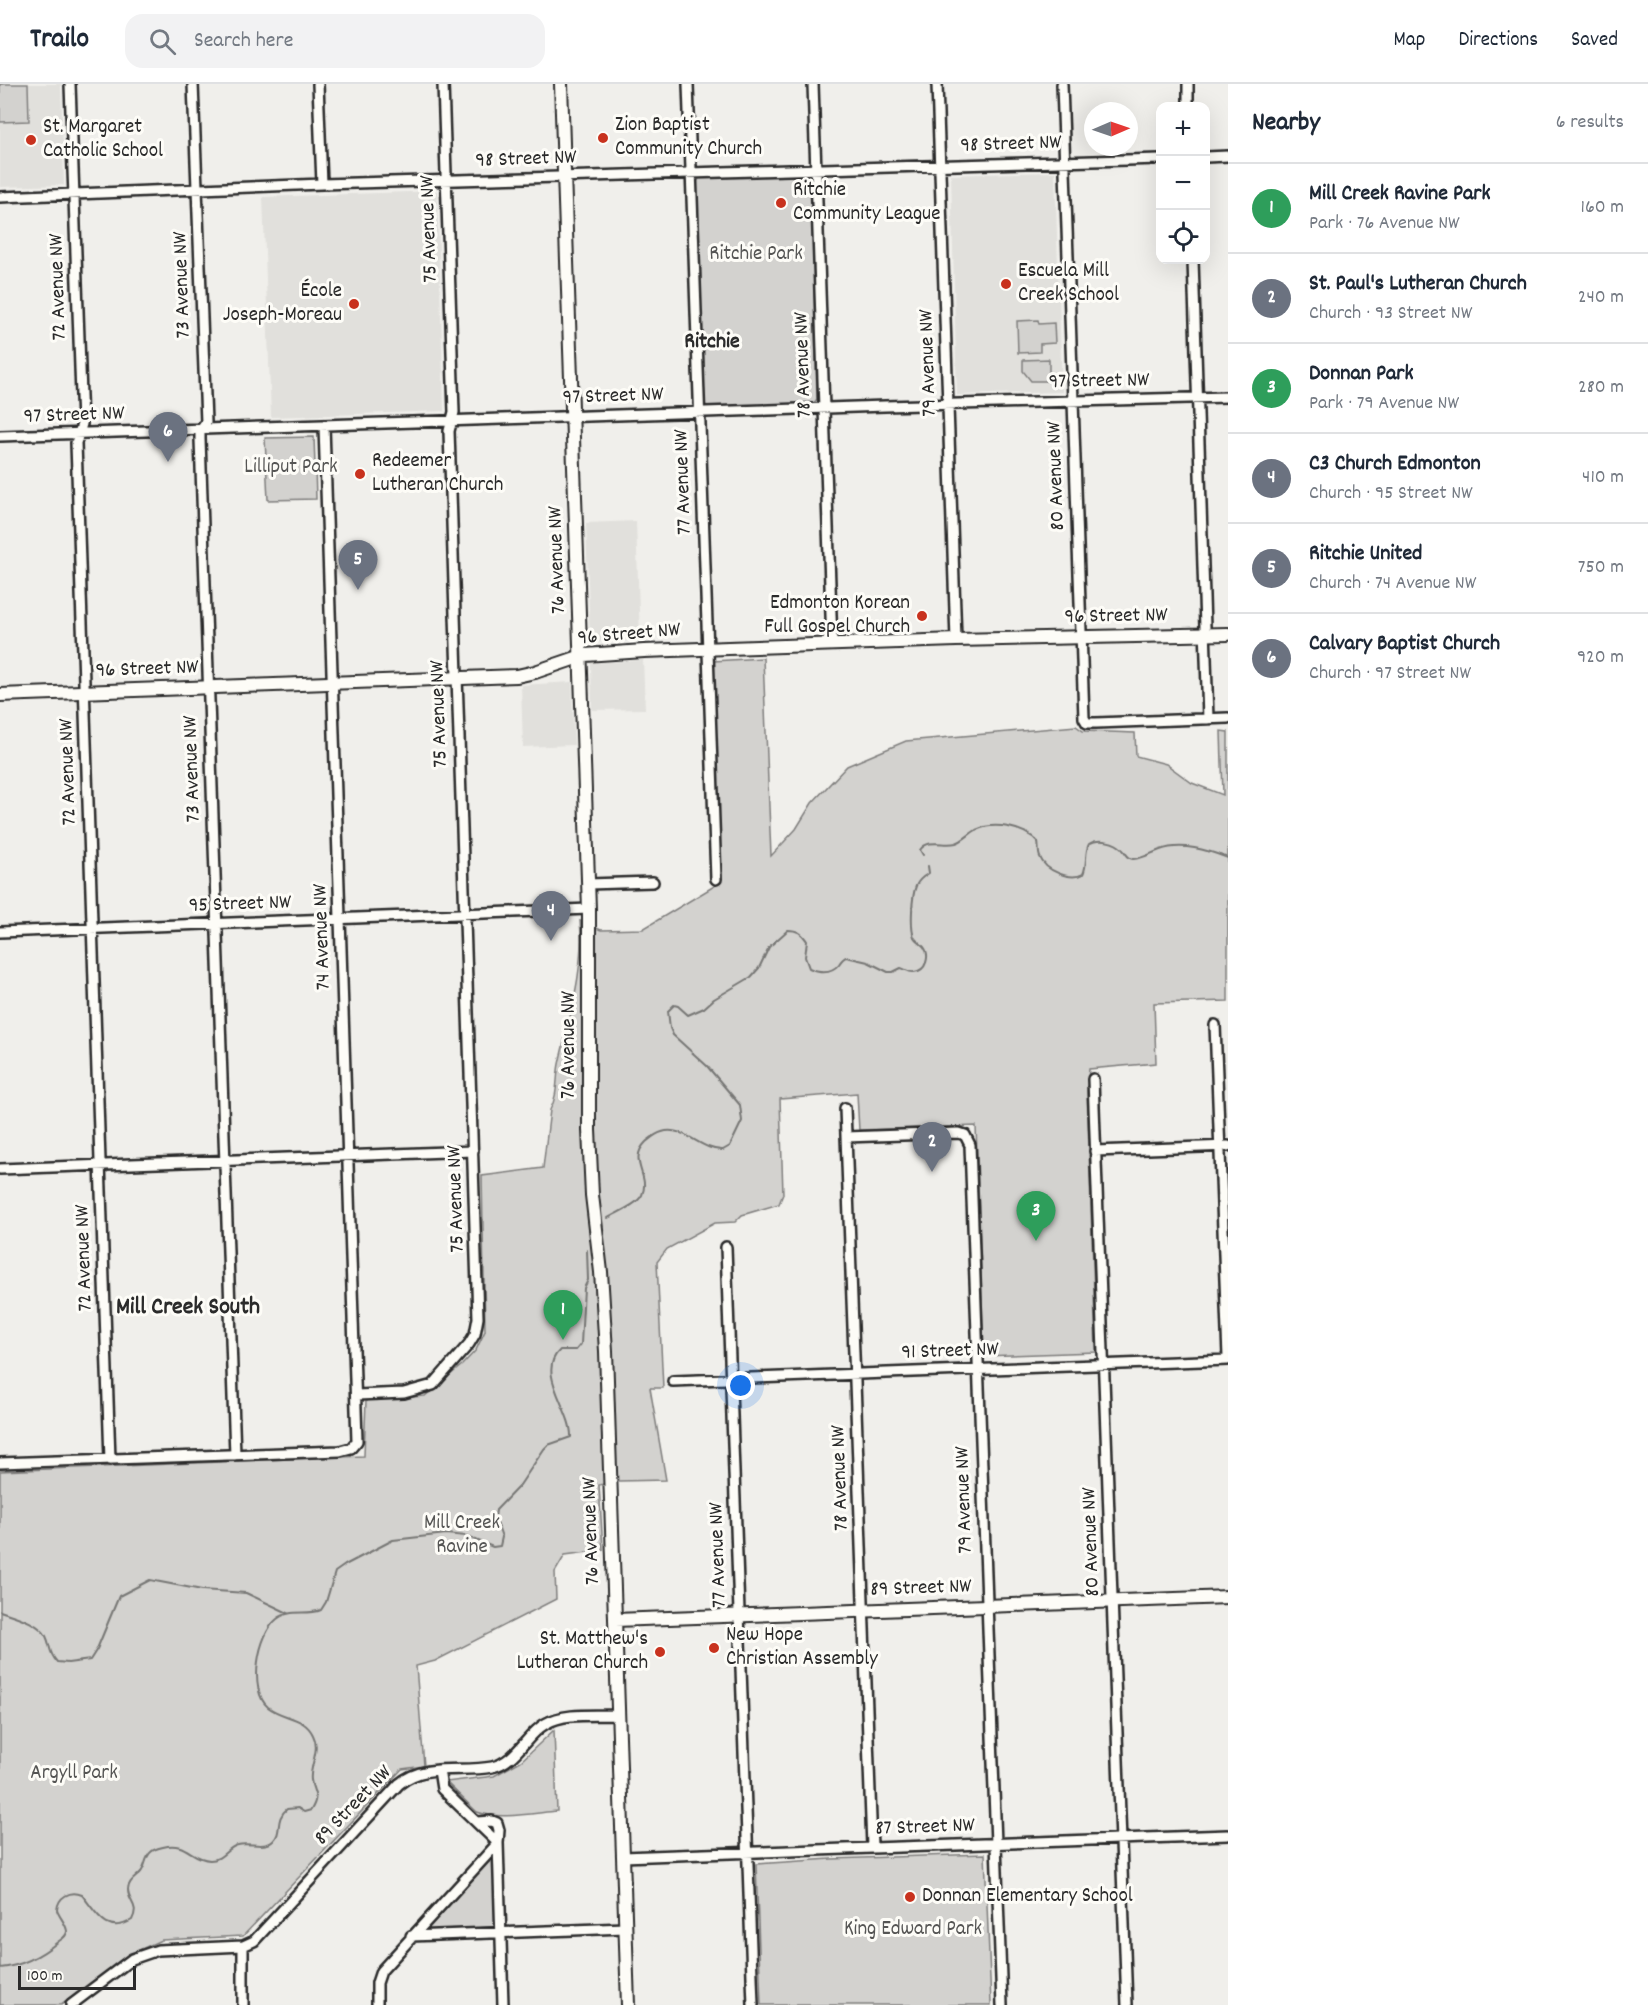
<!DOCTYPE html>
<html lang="en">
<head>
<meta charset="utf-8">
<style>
	:root { --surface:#fff; --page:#f2f2f3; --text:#1f2937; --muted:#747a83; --line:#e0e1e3; --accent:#1a73e8 }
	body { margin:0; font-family:Dekko,sans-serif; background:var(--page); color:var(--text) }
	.controls { position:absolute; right:18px; top:18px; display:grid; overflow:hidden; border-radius:12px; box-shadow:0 6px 24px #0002 }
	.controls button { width:54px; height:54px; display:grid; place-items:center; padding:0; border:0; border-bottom:2px solid var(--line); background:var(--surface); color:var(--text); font:30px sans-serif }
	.compass { position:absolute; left:1084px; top:18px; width:54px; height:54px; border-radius:50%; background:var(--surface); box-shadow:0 6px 24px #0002; rotate:88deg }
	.scale { position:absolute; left:18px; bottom:15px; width:118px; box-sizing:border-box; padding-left:6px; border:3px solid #2b2b2b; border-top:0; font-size:16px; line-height:21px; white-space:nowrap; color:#2b2b2b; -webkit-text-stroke:4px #fdfcf7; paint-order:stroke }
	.you { position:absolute; left:741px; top:1302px; width:21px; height:21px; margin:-15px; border:4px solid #fff; border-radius:50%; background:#1a73e8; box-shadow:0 0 0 9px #1a73e833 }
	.badge { display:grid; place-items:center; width:39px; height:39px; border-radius:50%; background:var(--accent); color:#fff; font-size:20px; font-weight:700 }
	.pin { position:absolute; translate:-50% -50px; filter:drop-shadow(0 2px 3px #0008) }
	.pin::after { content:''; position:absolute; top:32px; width:21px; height:18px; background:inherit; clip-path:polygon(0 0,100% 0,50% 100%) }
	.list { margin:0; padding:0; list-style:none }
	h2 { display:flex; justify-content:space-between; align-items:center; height:78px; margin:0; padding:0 24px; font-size:26px }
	h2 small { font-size:20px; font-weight:400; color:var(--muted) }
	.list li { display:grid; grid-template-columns:39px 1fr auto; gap:18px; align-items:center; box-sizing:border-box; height:90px; padding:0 24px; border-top:2px solid var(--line) }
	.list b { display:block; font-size:22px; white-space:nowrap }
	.list p { margin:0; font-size:20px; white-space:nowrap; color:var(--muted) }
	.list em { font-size:20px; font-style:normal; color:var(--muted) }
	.icon { flex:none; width:33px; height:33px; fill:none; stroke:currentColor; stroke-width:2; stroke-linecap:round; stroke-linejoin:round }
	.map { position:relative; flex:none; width:1228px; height:1921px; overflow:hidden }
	header { display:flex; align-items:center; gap:36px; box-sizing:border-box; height:84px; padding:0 30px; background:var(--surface); border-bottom:2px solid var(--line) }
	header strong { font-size:28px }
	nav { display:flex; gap:33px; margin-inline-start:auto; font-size:21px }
	.search { width:420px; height:54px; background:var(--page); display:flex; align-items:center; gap:15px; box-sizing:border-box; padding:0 21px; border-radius:18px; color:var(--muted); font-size:22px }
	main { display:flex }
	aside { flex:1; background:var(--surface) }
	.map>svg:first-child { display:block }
	.built { fill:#e1e0dc }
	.green { fill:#d3d2cf; stroke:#7f7e7d; stroke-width:1.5 }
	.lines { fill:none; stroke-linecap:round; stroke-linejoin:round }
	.stream { stroke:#777775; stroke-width:2 }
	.minor-casing { stroke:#2b2b2b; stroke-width:14 }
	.tertiary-casing { stroke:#2b2b2b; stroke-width:16 }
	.minor { stroke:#fdfcf7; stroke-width:9 }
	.tertiary { stroke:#fdfcf7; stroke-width:12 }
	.poi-dot { fill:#c8321e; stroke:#fdfcf7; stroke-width:2 }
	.labels { text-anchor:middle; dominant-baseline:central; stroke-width:6; stroke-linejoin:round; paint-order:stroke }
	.poi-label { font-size:21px; fill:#2b2b2b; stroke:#fdfcf7; text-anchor:start }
	.street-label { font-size:21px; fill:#2b2b2b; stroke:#fdfcf7 }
	.park-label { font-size:21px; fill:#555554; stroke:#fdfcf7 }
	.neighbourhood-label { font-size:22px; font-weight:bold; fill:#2b2b2b; stroke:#fdfcf7 }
	.quarter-label { font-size:24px; font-weight:bold; fill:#2b2b2b; stroke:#fdfcf7 }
</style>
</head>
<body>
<header>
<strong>Trailo</strong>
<div class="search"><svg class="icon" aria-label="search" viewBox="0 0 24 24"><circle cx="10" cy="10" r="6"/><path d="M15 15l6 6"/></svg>Search here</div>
<nav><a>Map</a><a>Directions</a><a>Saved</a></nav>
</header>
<main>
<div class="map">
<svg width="1228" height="1921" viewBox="0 0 1228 1921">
	<rect width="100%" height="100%" fill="#f0efeb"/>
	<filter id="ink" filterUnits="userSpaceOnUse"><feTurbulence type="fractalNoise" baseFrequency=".0167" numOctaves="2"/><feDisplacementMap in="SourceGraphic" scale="12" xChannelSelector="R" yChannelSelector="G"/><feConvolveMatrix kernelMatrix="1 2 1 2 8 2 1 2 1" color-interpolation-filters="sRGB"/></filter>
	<g filter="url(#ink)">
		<path class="built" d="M0,0h61l3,101 -64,2z
			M1055,88l7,220 -105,3 -6,-220z
			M437,107l7,220 -173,6 -8,-220z
			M636,437l4,119 -50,2 -4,-119z
			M643,576l2,49 -53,1 -1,-47z
			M572,598l2,63 -51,2 -2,-62z"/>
		<path class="green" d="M0,0h28l1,37 -29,1z
			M805,90l4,2 2,3 6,220 -4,5 -106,2 -4,-3 -7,-220 4,-6z
			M1038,236l1,4 15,-1 1,20 -15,1v8l-22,1 -1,-32z
			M1049,275v22h-18l-8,-10v-11z
			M314,353l2,62 -48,1 -3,-62z
			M763,574l8,198 25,-27 16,-26 35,-37 59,-25 170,-15 7,5 52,2 1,23 30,8 26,19 31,12 -2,-64 7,1v269l-74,2 2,60 -67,6 -2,23 9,260 -112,4 -8,-230 -117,4 -2,-37 -77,6 3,95 -4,10 -37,11 -7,7 -20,1 -48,26 -10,13 6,126h-13l16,92 -48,1 -19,4 4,65 -38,5 -10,17 1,27 -121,62 -19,5 8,100 -22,3 -159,167 -82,4 -26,12 -74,53h-61v-534l364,-15 2,-56 59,-4 37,-31 14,-15 9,-19 -3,-155 61,-8 7,-58c8,-14 6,-31 9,-46 10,-46 26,-95 21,-143l21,9 42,-1 78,-47 -8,-221z
			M554,1646l3,81c-23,2 -59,9 -80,1l-31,-30 48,-6 27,-15z
			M985,1770l6,151h-230l-5,-141 75,-5z
			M491,1773h2l2,64 -1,5 -4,3 -63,2 -2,-2z"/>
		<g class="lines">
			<path class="stream" d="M923,771l-3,-5c9,-12 23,-4 36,-7 7,-2 13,-9 20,-13 18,-9 48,-3 62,12 1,5 0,11 2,15 5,14 31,24 43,17 5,-10 1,-21 6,-30 9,-6 27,-3 34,6 4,4 4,8 10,9 10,0 18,-6 27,-9 22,-8 47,0 68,8
				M608,1134c10,-6 29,-13 34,-23 9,-20 -15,-34 4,-53 5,-4 9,-8 16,-10 22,-7 39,19 61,18l7,-4 12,-25 -2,-16 -33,-39 -34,-31 -3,-7 -2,-17 6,-6 4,1 10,9 16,-7 10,-9 37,-22 8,-9 10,-21 19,-17c9,0 14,3 19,11l-2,16 4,11c10,4 22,6 30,-4 2,-3 4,-6 7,-7l22,5 20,10h5l8,-4c4,1 9,5 13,4 13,-1 16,-17 10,-25 -3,-4 -8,-6 -10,-10 -4,-10 -2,-42 2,-51 2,-6 8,-10 13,-13l-1,-7
				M0,1527c14,5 39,11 46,25 5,10 2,16 11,26l11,1 22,-3 7,-11 22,-53 31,-16 52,10 44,3 42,20
				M0,1884c23,-2 41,-12 59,-27 4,-3 8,-5 8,-10 -1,-8 -8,-14 -10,-21 1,-13 13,-20 25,-15 14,17 24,41 50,25 8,-15 -4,-18 -4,-30 0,-9 8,-12 13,-18 5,-6 4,-15 10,-20 3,-3 8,-4 12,-5 24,-6 27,12 47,13 13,0 17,-13 28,-15 10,-3 27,4 35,-4 10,-9 1,-22 14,-32l11,-1 6,4 7,-2c9,-15 2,-16 0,-30 -2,-14 10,-30 2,-45 -9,-19 -30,-16 -45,-28 -20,-17 -10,-73 9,-88 13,-11 30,-3 44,-9l5,-8 9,-30 10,-7 48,-25 53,-6 20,2 27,11 7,-1 2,-9 -7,-20 1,-7 24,-25 24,-36 4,-4 23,-8c1,-27 -36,-64 -11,-87h16l5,-6 3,-56 4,-8 -1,-30"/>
			<g class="minor-casing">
				<path id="minor" d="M70,0l12,340 -6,19 34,1017
					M193,0l13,338 -6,8v9l35,1016
					M318,0l4,100
					M688,0l28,795
					M813,0l19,560
					M937,0l19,556
					M1062,0l22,634 3,5h9l132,-5
					M1188,0v22
					M1206,73l22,-1
					M0,113l322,-13 838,-25
					M1193,176l15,459
					M0,352l885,-30 343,-9
					M588,800l65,-2
					M0,848l589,-23
					M1215,941l13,332
					M1093,995l34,926
					M845,1024l27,739
					M846,1053l113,-4 6,2 5,10 32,860
					M1095,1067l133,-5
					M0,1085l473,-18
					M726,1163l27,758
					M673,1297l555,-21
					M357,1311l47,-2 29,-8 36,-41 6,-10 3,-16 -29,-887 5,-19 -11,-328
					M0,1379l340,-12 11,-3 6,-7 -33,-1015
					M439,1686l3,19 56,54 5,162
					M623,1773l605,-22
					M411,1852l214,-8
					M243,1862v59
					M71,1921l61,-46 26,-9 85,-4 11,-5 145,-157c27,-22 62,-11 93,-17 24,-5 34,-32 53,-43 20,-12 50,-8 73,-9
					M377,1921v-22l4,-12 117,-128 1,-13 -2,-7 -5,-2 -15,1"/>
			</g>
			<g class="tertiary-casing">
				<path id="tertiary" d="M561,0l28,825v221l3,65 9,77 5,79 22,654
					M0,611l517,-19 18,-4 50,-17 59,-4 312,-11 272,-6
					M615,1536l613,-23"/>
			</g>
			<use href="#minor" class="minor"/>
			<use href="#tertiary" class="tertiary"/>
		</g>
	</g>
	<g class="poi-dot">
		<circle cx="603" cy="54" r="6"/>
		<circle cx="31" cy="56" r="6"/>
		<circle cx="781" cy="119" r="6"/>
		<circle cx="1006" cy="200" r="6"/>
		<circle cx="354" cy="220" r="6"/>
		<circle cx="360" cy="390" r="6"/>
		<circle cx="922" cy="532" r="6"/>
		<circle cx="714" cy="1564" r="6"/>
		<circle cx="660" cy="1568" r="6"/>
		<circle cx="910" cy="1813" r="6"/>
	</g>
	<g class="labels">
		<g class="poi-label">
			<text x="615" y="42">Zion Baptist<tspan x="615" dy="24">Community Church</tspan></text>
			<text x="43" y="44">St. Margaret<tspan x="43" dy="24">Catholic School</tspan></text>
			<text x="793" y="107">Ritchie<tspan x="793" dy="24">Community League</tspan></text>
			<text x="1018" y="188">Escuela Mill<tspan x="1018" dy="24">Creek School</tspan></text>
			<text x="342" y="208" text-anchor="end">École<tspan x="342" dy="24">Joseph-Moreau</tspan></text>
			<text x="372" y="378">Redeemer<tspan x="372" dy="24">Lutheran Church</tspan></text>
			<text x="910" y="520" text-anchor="end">Edmonton Korean<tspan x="910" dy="24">Full Gospel Church</tspan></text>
			<text x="726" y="1552">New Hope<tspan x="726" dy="24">Christian Assembly</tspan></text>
			<text x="648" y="1556" text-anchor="end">St. Matthew's<tspan x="648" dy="24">Lutheran Church</tspan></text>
			<text x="922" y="1813">Donnan Elementary School</text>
		</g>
		<g class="street-label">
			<text transform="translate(1011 61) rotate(-2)">98 Street NW</text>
			<text transform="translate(526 76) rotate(-2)">98 Street NW</text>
			<text transform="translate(430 145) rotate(-92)">75 Avenue NW</text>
			<text transform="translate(183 201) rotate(-92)">73 Avenue NW</text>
			<text transform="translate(59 203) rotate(-92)">72 Avenue NW</text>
			<text transform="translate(929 279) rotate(-92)">79 Avenue NW</text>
			<text transform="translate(804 281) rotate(-92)">78 Avenue NW</text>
			<text transform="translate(1099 298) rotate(-1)">97 Street NW</text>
			<text transform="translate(613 313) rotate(-2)">97 Street NW</text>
			<text transform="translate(74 332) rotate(-2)">97 Street NW</text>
			<text transform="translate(1057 392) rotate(-92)">80 Avenue NW</text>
			<text transform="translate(684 398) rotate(-92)">77 Avenue NW</text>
			<text transform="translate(558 476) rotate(-92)">76 Avenue NW</text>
			<text transform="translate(1116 533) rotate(-1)">96 Street NW</text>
			<text transform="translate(629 551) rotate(-5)">96 Street NW</text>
			<text transform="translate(147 586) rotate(-2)">96 Street NW</text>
			<text transform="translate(440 630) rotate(-92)">75 Avenue NW</text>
			<text transform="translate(193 685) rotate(-92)">73 Avenue NW</text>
			<text transform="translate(69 688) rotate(-92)">72 Avenue NW</text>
			<text transform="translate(240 821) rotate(-2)">95 Street NW</text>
			<text transform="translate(323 853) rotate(-92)">74 Avenue NW</text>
			<text transform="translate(570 961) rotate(-90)">76 Avenue NW</text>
			<text transform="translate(457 1115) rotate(-92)">75 Avenue NW</text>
			<text transform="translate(85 1174) rotate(-92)">72 Avenue NW</text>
			<text transform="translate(950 1268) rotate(-2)">91 Street NW</text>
			<text transform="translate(841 1394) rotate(-92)">78 Avenue NW</text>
			<text transform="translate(965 1416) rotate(-92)">79 Avenue NW</text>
			<text transform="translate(592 1447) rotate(-92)">76 Avenue NW</text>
			<text transform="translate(1092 1458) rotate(-92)">80 Avenue NW</text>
			<text transform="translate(719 1471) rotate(-92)">77 Avenue NW</text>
			<text transform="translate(921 1505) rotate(-2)">89 Street NW</text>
			<text transform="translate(354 1722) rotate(-46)">89 Street NW</text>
			<text transform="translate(925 1744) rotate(-2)">87 Street NW</text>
		</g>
		<g class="park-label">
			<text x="756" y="171">Ritchie Park</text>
			<text x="291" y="384">Lilliput Park</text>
			<text x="462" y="1440">Mill Creek<tspan x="462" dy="24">Ravine</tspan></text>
			<text x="74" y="1690">Argyll Park</text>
			<text x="913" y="1846">King Edward Park</text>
		</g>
		<g class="neighbourhood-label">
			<text x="712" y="258">Ritchie</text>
		</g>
		<g class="quarter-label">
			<text x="188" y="1224">Mill Creek South</text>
		</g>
	</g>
</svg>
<div class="controls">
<button>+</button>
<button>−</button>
<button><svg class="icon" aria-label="locate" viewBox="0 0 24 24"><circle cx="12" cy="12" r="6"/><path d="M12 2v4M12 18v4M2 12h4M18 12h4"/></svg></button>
</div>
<svg class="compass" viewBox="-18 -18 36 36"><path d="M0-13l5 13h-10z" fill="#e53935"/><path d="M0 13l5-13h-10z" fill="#747a83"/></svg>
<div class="scale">100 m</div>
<div class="you"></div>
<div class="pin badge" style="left:563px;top:1256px;background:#2e9e5b">1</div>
<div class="pin badge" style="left:932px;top:1088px;background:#6b7280">2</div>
<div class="pin badge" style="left:1036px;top:1157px;background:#2e9e5b">3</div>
<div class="pin badge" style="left:551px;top:857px;background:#6b7280">4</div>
<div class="pin badge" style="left:358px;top:506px;background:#6b7280">5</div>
<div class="pin badge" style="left:168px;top:378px;background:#6b7280">6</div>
</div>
<aside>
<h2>Nearby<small>6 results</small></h2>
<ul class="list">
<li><span class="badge" style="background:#2e9e5b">1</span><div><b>Mill Creek Ravine Park</b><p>Park · 76 Avenue NW</p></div><em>160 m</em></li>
<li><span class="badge" style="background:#6b7280">2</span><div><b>St. Paul's Lutheran Church</b><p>Church · 93 Street NW</p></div><em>240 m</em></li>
<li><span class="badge" style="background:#2e9e5b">3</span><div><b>Donnan Park</b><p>Park · 79 Avenue NW</p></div><em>280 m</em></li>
<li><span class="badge" style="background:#6b7280">4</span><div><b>C3 Church Edmonton</b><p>Church · 95 Street NW</p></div><em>410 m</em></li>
<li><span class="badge" style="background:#6b7280">5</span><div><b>Ritchie United</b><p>Church · 74 Avenue NW</p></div><em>750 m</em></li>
<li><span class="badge" style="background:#6b7280">6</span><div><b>Calvary Baptist Church</b><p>Church · 97 Street NW</p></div><em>920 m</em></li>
</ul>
</aside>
</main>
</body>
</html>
